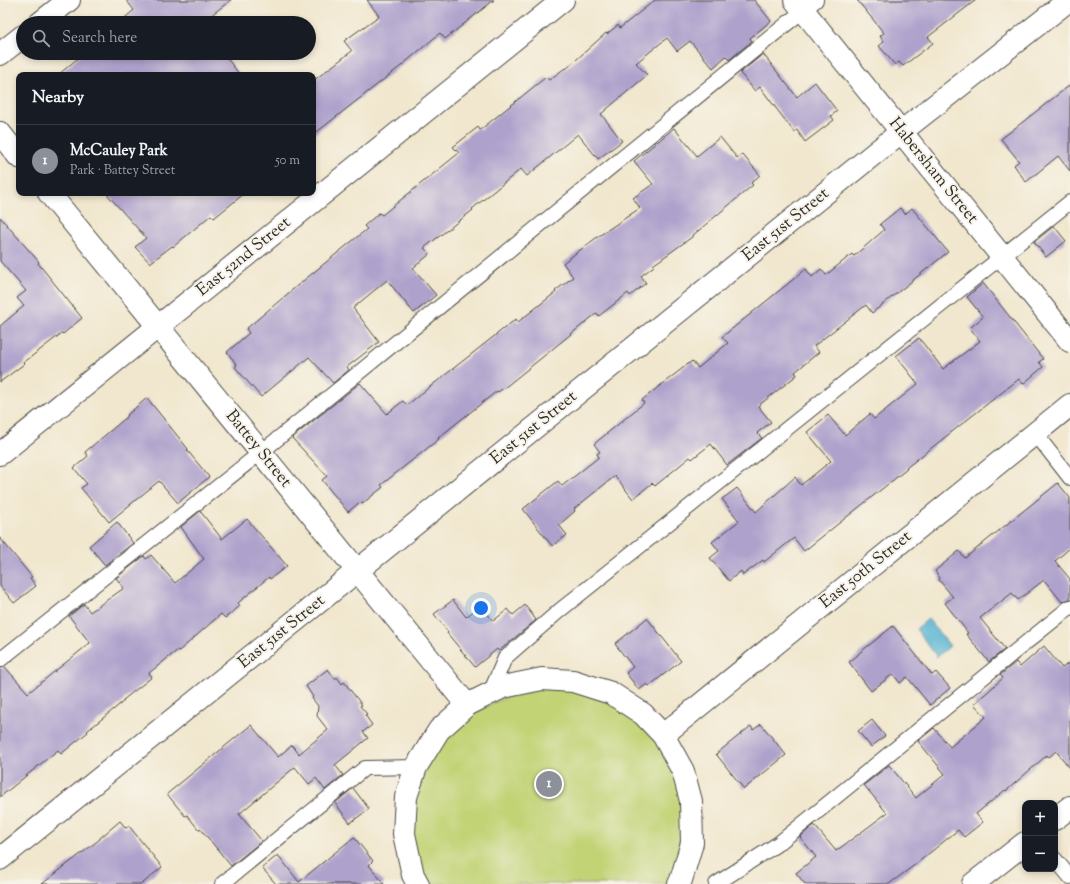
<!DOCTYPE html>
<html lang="en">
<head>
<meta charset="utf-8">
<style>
	:root { --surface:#171b24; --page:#20242c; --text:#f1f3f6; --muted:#9ea1a6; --line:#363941; --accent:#8c9099 }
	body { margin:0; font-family:"Sorts Mill Goudy",serif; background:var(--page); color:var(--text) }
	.controls { position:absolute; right:12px; bottom:12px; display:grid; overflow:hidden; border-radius:8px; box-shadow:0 2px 6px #0003 }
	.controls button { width:36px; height:36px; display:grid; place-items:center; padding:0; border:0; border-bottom:1px solid var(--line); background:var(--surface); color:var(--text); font:20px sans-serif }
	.you { position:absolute; left:481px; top:608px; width:14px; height:14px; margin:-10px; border:3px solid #fff; border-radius:50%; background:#1a73e8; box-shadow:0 0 0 6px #1a73e833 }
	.badge { display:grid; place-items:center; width:26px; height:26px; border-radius:50%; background:var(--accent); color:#fff; font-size:13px; font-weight:700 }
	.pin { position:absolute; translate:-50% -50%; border:2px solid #fff; box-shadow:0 1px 4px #0006 }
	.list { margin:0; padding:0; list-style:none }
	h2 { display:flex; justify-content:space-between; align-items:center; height:52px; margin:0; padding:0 16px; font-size:17px }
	h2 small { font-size:13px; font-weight:400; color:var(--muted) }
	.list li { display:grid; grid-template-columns:26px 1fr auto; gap:12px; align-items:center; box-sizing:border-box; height:72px; padding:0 16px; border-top:1px solid var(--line) }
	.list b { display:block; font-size:15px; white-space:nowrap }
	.list p { margin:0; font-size:13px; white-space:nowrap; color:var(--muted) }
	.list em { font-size:13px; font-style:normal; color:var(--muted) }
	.icon { flex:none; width:22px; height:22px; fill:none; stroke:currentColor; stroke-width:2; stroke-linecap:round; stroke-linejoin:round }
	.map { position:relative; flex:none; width:1070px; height:884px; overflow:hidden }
	.search { position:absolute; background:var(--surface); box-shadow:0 2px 6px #0003; left:16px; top:16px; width:300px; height:44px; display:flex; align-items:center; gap:10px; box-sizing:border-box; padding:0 14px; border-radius:22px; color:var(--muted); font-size:15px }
	.panel { position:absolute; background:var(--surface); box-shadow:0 2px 6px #0003; left:16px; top:72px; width:300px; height:124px; border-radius:8px }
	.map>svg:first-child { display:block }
	.green { fill:#c1d375; stroke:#767f50 }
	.water { fill:#54b3d3; stroke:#406f7f }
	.building { fill:#aea1cc }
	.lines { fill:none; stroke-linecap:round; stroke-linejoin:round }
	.service-casing { stroke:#494743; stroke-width:16 }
	.minor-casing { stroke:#494743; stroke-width:24 }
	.tertiary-casing { stroke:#494743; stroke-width:24 }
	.secondary-casing { stroke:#494743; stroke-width:24 }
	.service { stroke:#fff; stroke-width:14 }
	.minor { stroke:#fff; stroke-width:22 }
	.tertiary { stroke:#fff; stroke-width:22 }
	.secondary { stroke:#fff; stroke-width:22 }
	.labels { text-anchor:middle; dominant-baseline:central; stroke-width:4; stroke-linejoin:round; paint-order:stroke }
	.street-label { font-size:17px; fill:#2b2b2b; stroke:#f7f3e8 }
</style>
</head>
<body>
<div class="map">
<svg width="1070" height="884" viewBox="0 0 1070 884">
	<rect width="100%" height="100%" fill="#f7f3e8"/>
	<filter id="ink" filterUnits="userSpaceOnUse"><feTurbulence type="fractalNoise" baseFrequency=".025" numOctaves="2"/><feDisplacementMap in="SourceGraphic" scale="8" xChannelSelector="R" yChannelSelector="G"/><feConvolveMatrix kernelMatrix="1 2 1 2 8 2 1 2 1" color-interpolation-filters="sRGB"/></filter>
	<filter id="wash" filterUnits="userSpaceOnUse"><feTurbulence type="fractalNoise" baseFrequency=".012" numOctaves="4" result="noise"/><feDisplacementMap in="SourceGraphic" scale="16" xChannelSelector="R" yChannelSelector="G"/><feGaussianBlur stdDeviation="0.9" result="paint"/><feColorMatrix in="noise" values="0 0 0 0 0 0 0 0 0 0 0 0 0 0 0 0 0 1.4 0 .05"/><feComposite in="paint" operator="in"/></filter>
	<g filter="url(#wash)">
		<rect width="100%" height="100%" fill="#f1e7ce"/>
		<path class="green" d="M542,679l101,35 48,87 -12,83h-261l-14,-50 35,-104z"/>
		<path class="water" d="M928,619l22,27 -13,11 -21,-28z"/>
		<g id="blocks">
			<path class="building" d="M126,0h105l-30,23h-82l15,-13z
				M367,0h127l-49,39 -5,-6 -39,33 -88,69v-54l39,-30 -8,-10 35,-25z
				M655,0h99l17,21 -21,17 2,3 -23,19 -3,-4 -13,12 -23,-27 -13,10 -10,-13 -31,25 11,12 -46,39 21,27 -24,18 -20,-25 -51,42 -6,-7 -49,40 1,1 -49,38 6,6 -17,14 23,27 -22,18 -27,-33 -34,28 26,34 -32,25 2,3 -16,13 -24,-26 -48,40 -26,-30 2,-2 -10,-13 22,-19 -3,-4 52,-44 69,-56 -3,-3 15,-13 3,2 77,-62 -6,-6 25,-20 2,3 66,-53 3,3 16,-12 1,1 40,-36 1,1 11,-9 2,3z
				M857,0h119l-48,37 5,6 -30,23 -4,-4 -4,3 -16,-19 5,-4 -4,-6 4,-3z
				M84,53h139l17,22h-182z
				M763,54l34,43 18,-15 22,29 -6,5 3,4 -29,22 -8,-12 -3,2 -34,-45 -5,4 -15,-18z
				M1070,85v86l-12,-15 -32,26 -12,-17 5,-4 -18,-22z
				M674,128l23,28 23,-19 17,21 5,-4 18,21 -9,8 2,2 -61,51v1l-39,28 1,1 -13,10 5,7 -16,13 -2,-3 -29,23 -2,-3 -89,72 -10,7 -1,-1 -59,47 1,1 -58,46 2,2 -21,17 -2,-2 -12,10 -26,-32 5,-4 -35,-38 68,-55 27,31 16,-13 4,4 109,-86 2,3 38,-30 -1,-1 18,-14 -10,-14 33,-25 44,-30 -7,-10 20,-14 -19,-23z
				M106,193h139l-31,25 -3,-3 -38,32 -1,-1 -22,17 -15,-16 11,-9z
				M900,208l5,6 7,-6 36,44 -76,61 -6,-8 -52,41 5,6 -24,20 2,3 -39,31 13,16 -14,11 5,5 -35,27 -16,-21 -19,15 -2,-2 -35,29 -3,-3 -19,16 -18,-23 -41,33 1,2 -16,14 8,10 -15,11 -29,-37 35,-28 4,5 37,-29 -2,-3 3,-2 -6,-8 50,-41 -2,-3 15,-12 35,-27 6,7 30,-25 -6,-6 84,-68 6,8 9,-8 5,6 26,-21 2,2 30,-26 -4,-6z
				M0,217l39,45 -1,1 44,55 -19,16 -1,-1 -39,30 1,1 -24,18v-56l24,-20 -7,-8 9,-7 -26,-30z
				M1054,226l12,15 -20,16 -12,-15z
				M983,283l60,76 -4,3 4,5 -20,17 -4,-5 -113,89 1,1 -103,82 -10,-13 -30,24 -1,-2 -20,15 -2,-4 -12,10 -19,-23 9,-7 -7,-9 27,-21 -17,-22 15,-11 19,24 39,-35 6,8 30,-24 -24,-29 21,-17 17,20 25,-21 4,5 44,-35 -22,-28 23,-18 24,31 37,-28 -10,-13 13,-11 -16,-20z
				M147,398l41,51 -1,1 22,27 -31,26 -19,-22 -50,41 -28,-34 6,-4 -13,-16 14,-12 -3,-4 43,-36 -1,-1z
				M1058,483l12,15v50l-15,13 15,18v20l-8,3 -18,-22 -26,20 -6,-7 -32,25 25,31 -16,13 -23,-28 2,-1 -23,-30 8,-6 -14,-17 1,-2 -5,-7 24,-20 6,7z
				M200,511l22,28 25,-20 40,47 -17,13 -1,-2 -31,26 2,3 -15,12 -4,-4 -42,37 -1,-1 -29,23 3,4 -29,23 1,1 -37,30 1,1 -27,22 -3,-4 -58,47v-129l5,-1 23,26 62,-50 -21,-27 15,-12 6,8 34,-24 -8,-10 28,-22 2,3 5,-4 24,28 29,-24 -23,-32z
				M117,522l16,21 -28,22 -16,-19z
				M0,538l32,39 -2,1 6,8 -22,17 -14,-17z
				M453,600l13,17 15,-12 12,16 15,-12 5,6 12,-10 11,15 -37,31 -2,-2 -22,18 -28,-34 1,-1 -14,-18z
				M647,618l34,43 -32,25 -2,-2 -8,6 -13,-17 7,-6 -18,-23z
				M893,626l39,49 4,-3 14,16 -20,17 -23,-28 -7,6 -7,-9 -22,17 -22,-29 9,-7v-1z
				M1044,646l18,22 8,-6v106l-14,-17 -7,6 -2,-2 -41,36 -1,-1 -29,24 7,8 -19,15 -6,-7 -42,34 -27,20h-84l-9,-11 20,-16 -16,-20 14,-12 22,26 51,-38 -23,-28 25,-20 27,33 29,-24 -27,-33 16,-13 16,19 36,-30 -12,-13 29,-26 -3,-3 16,-13 4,5z
				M328,669l7,10 2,-2 5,7 2,-2 18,23 -2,1 7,8 -2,1 7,10 -9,7 5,6 -33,27 8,10 -18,15 -9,-12 -7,6 -14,-17 -56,47 23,27 -31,25 -31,-38 -1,2 -12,-15 -2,1 -18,-22 84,-69 27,32 14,-12 7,9 29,-24 -11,-14 1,-10 -6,-8 1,-1 -7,-11z
				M872,720l13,16 -14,11 -13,-16z
				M761,724l25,31 -42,34 -28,-35 35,-28 2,4z
				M353,788l16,21 -19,14 -15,-20z
				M120,821l6,7 3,-2 33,41 -20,17h-100l58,-45v-1z
				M354,837l19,24 -4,4 15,19h-108l-14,-16 16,-13 21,27z"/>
		</g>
	</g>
	<g filter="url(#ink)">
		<use href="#blocks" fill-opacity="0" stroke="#494743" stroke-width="1"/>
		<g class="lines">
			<g class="service-casing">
				<path id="service" d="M1035,433l35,45
					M0,660l270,-215 546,-445
					M490,693l15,-35 54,-47 511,-409
					M1055,859l15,18
					M222,884l143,-116 51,-1
					M716,884l63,-41 291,-236"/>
			</g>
			<g class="minor-casing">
				<path id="minor" d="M40,23l29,-23
					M0,54l23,-18
					M0,133l19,24
					M49,193l418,512
					M663,735l407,-330
					M1055,819l15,-12
					M0,859l901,-727 168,-132
					M418,884l-5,-9 -9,-41 2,-37 10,-30 23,-37 28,-25 36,-18 39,-8 31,2 38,12 32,21 20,21 20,36 8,30 1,42 -11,37 -2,4
					M973,884l52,-41"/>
			</g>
			<g class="tertiary-casing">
				<path id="tertiary" d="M795,0l275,341"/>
			</g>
			<g class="secondary-casing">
				<path id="secondary" d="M0,454l563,-454"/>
			</g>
			<use href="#service" class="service"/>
			<use href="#minor" class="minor"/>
			<use href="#tertiary" class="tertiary"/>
			<use href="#secondary" class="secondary"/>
		</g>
	</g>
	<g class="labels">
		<g class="street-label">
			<text transform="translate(933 171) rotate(51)">Habersham Street</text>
			<text transform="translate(786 225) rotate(-39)">East 51st Street</text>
			<text transform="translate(244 257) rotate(-39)">East 52nd Street</text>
			<text transform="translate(534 428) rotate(-39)">East 51st Street</text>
			<text transform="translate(258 449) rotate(51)">Battey Street</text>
			<text transform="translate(866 570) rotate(-39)">East 50th Street</text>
			<text transform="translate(282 632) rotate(-39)">East 51st Street</text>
		</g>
	</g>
</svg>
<div class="controls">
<button>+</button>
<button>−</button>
</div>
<div class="you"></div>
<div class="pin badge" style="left:549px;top:784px">1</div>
<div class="search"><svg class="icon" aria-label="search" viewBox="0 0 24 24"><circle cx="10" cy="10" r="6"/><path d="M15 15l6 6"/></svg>Search here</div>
<section class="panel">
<h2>Nearby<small></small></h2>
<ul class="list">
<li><span class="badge">1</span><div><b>McCauley Park</b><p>Park · Battey Street</p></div><em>50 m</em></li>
</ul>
</section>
</div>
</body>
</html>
